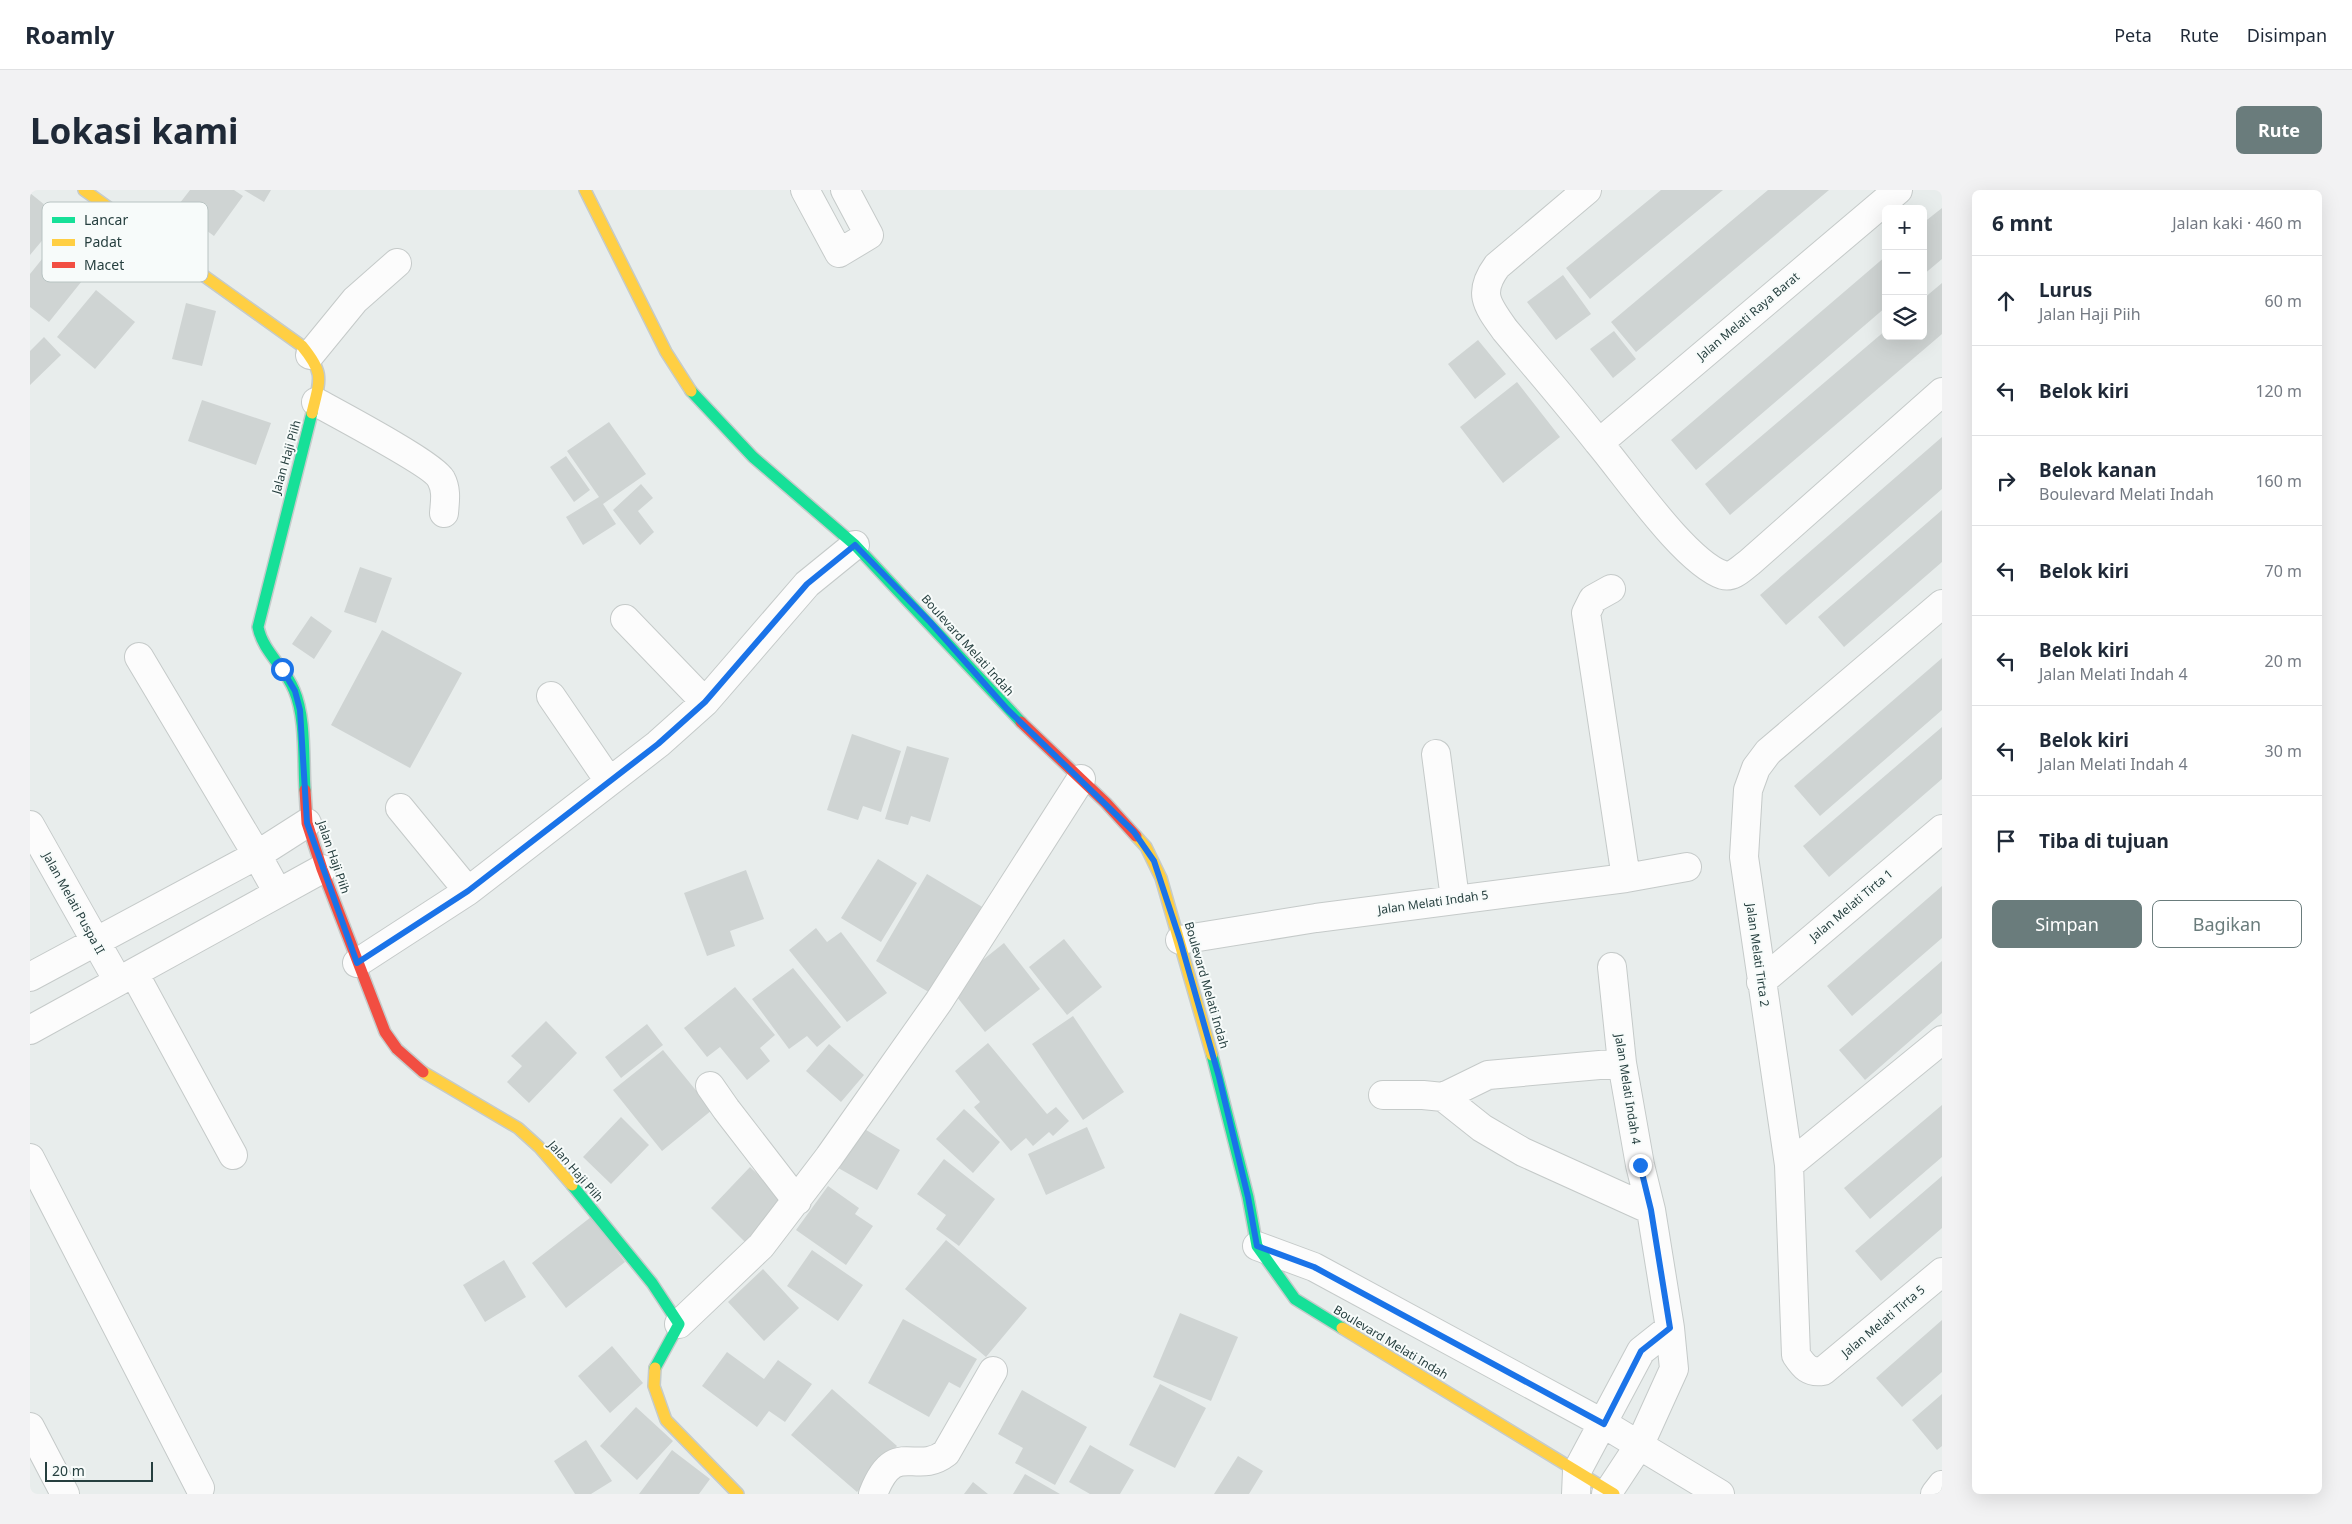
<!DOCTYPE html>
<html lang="id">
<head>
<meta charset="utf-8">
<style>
	:root { --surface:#fff; --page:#f2f2f3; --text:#1f2937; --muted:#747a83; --line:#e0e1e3; --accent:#6a7c7c }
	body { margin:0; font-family:"Noto Sans",sans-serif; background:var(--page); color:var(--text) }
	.controls { position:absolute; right:15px; top:15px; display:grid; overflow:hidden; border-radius:8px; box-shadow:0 5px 20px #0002 }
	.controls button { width:45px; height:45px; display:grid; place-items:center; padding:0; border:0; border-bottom:1px solid var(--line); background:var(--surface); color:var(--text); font:25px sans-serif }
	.scale { position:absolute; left:15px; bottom:12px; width:108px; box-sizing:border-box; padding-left:5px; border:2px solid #263f3f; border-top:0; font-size:14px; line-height:18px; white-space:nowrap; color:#263f3f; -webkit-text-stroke:4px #f7fbfa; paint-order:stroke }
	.stop { position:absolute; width:15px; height:15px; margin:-11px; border:4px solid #1a73e8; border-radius:50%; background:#fff }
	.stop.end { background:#1a73e8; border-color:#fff; box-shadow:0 1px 5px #0008 }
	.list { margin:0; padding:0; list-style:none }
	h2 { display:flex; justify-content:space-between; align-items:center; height:65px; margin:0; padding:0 20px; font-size:21px }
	h2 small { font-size:16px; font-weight:400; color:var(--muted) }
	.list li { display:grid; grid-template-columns:32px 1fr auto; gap:15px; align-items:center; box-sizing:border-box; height:90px; padding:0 20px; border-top:1px solid var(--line) }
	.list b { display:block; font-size:19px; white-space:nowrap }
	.list p { margin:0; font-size:16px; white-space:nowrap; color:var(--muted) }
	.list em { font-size:16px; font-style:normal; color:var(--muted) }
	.actions { display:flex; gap:10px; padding:15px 20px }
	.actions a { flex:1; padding:11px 0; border:1px solid var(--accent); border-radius:8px; text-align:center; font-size:18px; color:var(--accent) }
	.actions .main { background:var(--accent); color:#fff }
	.icon { flex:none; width:28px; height:28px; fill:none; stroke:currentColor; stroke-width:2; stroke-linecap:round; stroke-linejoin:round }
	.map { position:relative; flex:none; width:1912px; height:1304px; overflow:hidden; border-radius:8px }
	header { display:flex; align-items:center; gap:30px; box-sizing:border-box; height:70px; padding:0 25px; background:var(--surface); border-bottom:1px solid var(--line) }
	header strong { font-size:24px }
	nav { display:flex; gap:28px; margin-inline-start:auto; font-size:18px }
	.intro { display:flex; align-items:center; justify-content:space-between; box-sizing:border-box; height:120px; padding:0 30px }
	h1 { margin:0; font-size:35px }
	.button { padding:12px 22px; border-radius:8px; background:var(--accent); color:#fff; font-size:18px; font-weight:700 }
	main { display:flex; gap:30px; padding:0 30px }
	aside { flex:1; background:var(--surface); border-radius:8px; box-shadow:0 5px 20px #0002 }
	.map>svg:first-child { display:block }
	.building { fill:#cfd4d3 }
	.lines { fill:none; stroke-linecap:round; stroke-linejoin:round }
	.street-casing { stroke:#c5cac9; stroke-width:30 }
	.fast-casing { stroke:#c5cbca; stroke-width:14 }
	.slow-casing { stroke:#c5cbca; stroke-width:14 }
	.jam-casing { stroke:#c5cbca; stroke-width:14 }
	.street { stroke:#fcfcfc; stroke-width:28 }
	.fast { stroke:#16e098; stroke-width:11 }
	.slow { stroke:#ffcf43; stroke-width:11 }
	.jam { stroke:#f24e42; stroke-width:11 }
	.route { stroke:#1a73e8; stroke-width:6 }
	.labels { text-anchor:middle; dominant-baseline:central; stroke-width:4; stroke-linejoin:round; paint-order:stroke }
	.street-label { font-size:12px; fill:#263f3f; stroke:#f7fbfa }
	.key { fill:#f7fbfa; stroke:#b8c3c2; stroke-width:1 }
	.key-label { font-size:14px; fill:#263f3f }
</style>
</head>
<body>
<header>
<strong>Roamly</strong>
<nav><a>Peta</a><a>Rute</a><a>Disimpan</a></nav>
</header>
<div class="intro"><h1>Lokasi kami</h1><a class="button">Rute</a></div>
<main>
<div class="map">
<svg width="1912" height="1304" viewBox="0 0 1912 1304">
	<rect width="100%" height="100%" fill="#e8edec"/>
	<path class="building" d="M160,0h44l9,6 -29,40 -38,-28z
		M214,0h27l-7,12z
		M1631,0h62l-133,109 -24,-31z
		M1738,0h61l-193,162 -25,-30z
		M0,3l31,25 -31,37z
		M1912,18v51l-19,16v-52z
		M33,43l35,28 -49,61 -19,-15v-33z
		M1856,66v51l-190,163 -25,-30z
		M1533,85l28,39 -35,26 -29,-38z
		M1912,93v51l-212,181 -25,-31 181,-154v6h37v-37z
		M66,100l39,32 -40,47 -38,-32z
		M156,113l30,8 -14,55 -30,-7z
		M1584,141l22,28 -23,19 -23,-29z
		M14,147l17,18 -31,30v-34z
		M1448,150l28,34 -31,25 -27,-35z
		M1487,192l43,55 -57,46 -43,-56z
		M172,210l69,23 -15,42 -68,-24z
		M579,232l37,52 -43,30 13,20 -33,21 -17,-28 33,-20 -32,-46z
		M1912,247v52l-156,136 -26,-30z
		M536,266l24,34 -16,12 -24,-35z
		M611,294l12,14 -15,13 16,21 -14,13 -27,-35z
		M1912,320v52l-98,85 -26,-30z
		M330,377l32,11 -16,45 -32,-11z
		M281,426l21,15 -18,28 -22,-15z
		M352,440l80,43 -52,95 -79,-43z
		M1912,468v52l-122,106 -26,-30z
		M1912,537v52l-113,98 -26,-31z
		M822,544l49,17 -20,61 -18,-6 -5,14 -31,-10z
		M877,556l42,12 -19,64 -19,-6 -3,9 -23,-6z
		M848,669l39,24 -36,59 -40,-24z
		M716,680l18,49 -34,12 5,15 -28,10 -23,-63z
		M897,684l57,34 -52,86 -56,-33z
		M1912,696v52l-90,78 -25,-30z
		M786,738l11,14 14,-10 46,61 -40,29 -58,-72z
		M1034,749l38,48 -35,28 -38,-48z
		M974,753l36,46 -55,43 -36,-45z
		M1912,771v52l-77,67 -26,-30z
		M763,778l48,59 -24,20 -10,-11 -18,13 -37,-50z
		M705,797l40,48 -15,13 10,13 -23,19 -27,-33 -13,10 -23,-29z
		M1043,826l51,76 -41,28 -51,-76z
		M516,831l31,32 -48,50 -22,-21 15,-16 -11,-10z
		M617,834l16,21 -42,33 -16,-21z
		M958,853l59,71 9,-7 13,14 -16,15 -4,-4 -16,14 -7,-8 -15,13 -37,-44 6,-5 -25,-31z
		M799,854l35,31 -23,27 -35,-31z
		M633,860l49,60 -50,41 -49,-61z
		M1912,915v52l-72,62 -26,-31z
		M934,919l36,33 -27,31 -37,-34z
		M591,927l28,28 -38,39 -28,-27z
		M826,934l44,26 -23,40 -44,-25z
		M1057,937l18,41 -59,27 -18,-41z
		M914,969l51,40 -36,47 -23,-17 10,-14 -29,-21z
		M720,977l39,37 -40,42 -38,-38z
		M1912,986v52l-61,53 -26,-30z
		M798,996l31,22 -4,6 18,12 -27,39 -50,-35z
		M561,1027l34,45 -59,46 -34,-45z
		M916,1050l81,68 -41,49 -81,-68z
		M782,1060l51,35 -25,36 -51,-35z
		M474,1070l22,37 -41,25 -22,-37z
		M733,1079l36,39 -35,33 -36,-39z
		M1150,1123l58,24 -27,64 -58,-24z
		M873,1129l74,40 -17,29 -11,-6 -20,35 -61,-34z
		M1912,1130v52l-40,35 -26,-29z
		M582,1156l31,37 -33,30 -32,-37z
		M697,1162l37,27 14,-19 34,24 -27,38 -16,-11 -12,16 -55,-41z
		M1130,1194l46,24 -31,60 -46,-23z
		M802,1199l65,57 -40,46 -66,-57z
		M992,1200l65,37 -32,58 -40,-22 8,-15 -25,-14z
		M1912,1204v52l-5,4 -25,-30z
		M606,1217l37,34 -36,39 -37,-34z
		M556,1250l26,41 -21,13h-16l-21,-33z
		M1060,1255l44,25 -14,24h-30l-21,-12z
		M642,1260l38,29 -11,15h-60z
		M1208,1266l25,15 -14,23h-35z
		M995,1284l35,20h-47z
		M943,1292l15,12h-24z"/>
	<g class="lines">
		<g class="street-casing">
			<path id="street" d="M775,0l34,63 30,-18 -24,-45
				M1557,0l-90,76c-20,27 -10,39 8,64 31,37 63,74 93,112 28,33 87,120 125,133 10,3 19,-7 27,-13l192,-170
				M280,165l45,-55 42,-37
				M286,212c20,11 118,63 125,77 6,11 4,22 3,34
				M1569,253l299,-253
				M1581,399l-18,10 -7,14 40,265
				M1912,414l-174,148 -12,16 -8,22 -4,67 45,308 7,190c8,12 13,18 27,16l119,-99
				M595,429l80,83
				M109,467l118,198 21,38
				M521,506l58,85
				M1406,564l19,145
				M370,618l68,83
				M0,635l88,156
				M1150,750l136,-22 310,-40 61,-11
				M327,773l111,-72 190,-147 47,-42 102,-118 48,-39
				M104,783l99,182
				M0,787l227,-122 50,-32
				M1731,792l181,-153
				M0,840l292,-161
				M680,896l16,23 71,92
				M1353,905h40l20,2 45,-22 134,-12
				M1413,907l39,31 41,24 128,58
				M0,968l170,330
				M1759,975l153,-125
				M1227,1056l57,21 290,157 116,70
				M649,1134l82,-78 68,-89 110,-156 142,-222
				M0,1237l35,67
				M843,1304c22,-57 42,-17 73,-41l47,-82
				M1546,1304l1,-23 64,-120 29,-23
				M1576,1304l3,-3 31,-47 34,-75 -4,-41 -19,-118 -11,-45 -18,-102 -10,-96
				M1905,1304l7,-9"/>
		</g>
		<g class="fast-casing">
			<path id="fast" d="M661,201l62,66 102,88 166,177
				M275,600c-2,-30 1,-73 -11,-100 -9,-23 -31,-38 -36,-63l54,-214
				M1182,865l36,142 9,49 38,53 47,29
				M542,995l80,98 27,41 -24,44"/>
		</g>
		<g class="slow-casing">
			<path id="slow" d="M54,0l218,156c23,28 18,33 10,67
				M555,0l81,162 25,39
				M1106,646l10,11 15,31 51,177
				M393,882l95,56 21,19 33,38
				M1312,1138l272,166
				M625,1178l-1,18 12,34 72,74"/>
		</g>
		<g class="jam-casing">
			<path id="jam" d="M991,532l85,81 30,33
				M275,600l2,33 15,46 63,163 12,17 26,23"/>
		</g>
		<use href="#street" class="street"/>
		<use href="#fast" class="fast"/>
		<use href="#slow" class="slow"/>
		<use href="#jam" class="jam"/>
	</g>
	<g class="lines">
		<path class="route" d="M252,479l13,22 5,19 7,113 50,140 111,-72 190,-147 47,-42 102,-118 48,-39 75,77 77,87 127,123 20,29 26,79 39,137 29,120 9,49 57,21 290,157 37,-73 29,-23 -19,-118 -11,-45"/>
	</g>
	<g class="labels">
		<g class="street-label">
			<text transform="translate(1718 126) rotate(-40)">Jalan Melati Raya Barat</text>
			<text transform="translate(256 267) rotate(-74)">Jalan Haji Piih</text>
			<text transform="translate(938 455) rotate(48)">Boulevard Melati Indah</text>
			<text transform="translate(304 667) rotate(71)">Jalan Haji Piih</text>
			<text transform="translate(1403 712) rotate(-8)">Jalan Melati Indah 5</text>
			<text transform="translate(44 713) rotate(61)">Jalan Melati Puspa II</text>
			<text transform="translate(1821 715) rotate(-40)">Jalan Melati Tirta 1</text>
			<text transform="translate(1728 765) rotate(82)">Jalan Melati Tirta 2</text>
			<text transform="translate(1177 795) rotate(74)">Boulevard Melati Indah</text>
			<text transform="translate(1598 899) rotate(81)">Jalan Melati Indah 4</text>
			<text transform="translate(546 981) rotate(49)">Jalan Haji Piih</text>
			<text transform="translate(1853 1131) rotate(-40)">Jalan Melati Tirta 5</text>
			<text transform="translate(1361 1152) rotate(31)">Boulevard Melati Indah</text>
		</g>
	</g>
	<rect x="12" y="12" width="166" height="80" rx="8" class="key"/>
	<rect x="22" y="27" width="23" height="6" fill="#16e098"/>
	<rect x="22" y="49" width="23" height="7" fill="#ffcf43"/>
	<rect x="22" y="72" width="23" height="6" fill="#f24e42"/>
	<g class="key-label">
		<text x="54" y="35">Lancar</text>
		<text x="54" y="57">Padat</text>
		<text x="54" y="80">Macet</text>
	</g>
</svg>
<div class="controls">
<button>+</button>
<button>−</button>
<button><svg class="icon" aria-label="layers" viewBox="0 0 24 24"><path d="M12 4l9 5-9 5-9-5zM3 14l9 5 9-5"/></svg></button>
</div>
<div class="scale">20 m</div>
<div class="stop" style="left:252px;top:479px"></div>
<div class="stop end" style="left:1610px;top:975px"></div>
</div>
<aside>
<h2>6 mnt<small>Jalan kaki · 460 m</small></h2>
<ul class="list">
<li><svg class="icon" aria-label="ahead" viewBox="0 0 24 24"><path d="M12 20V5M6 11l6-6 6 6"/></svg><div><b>Lurus</b><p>Jalan Haji Piih</p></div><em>60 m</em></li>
<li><svg class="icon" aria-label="left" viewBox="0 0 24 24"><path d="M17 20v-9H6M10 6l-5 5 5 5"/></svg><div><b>Belok kiri</b></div><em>120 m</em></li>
<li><svg class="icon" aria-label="right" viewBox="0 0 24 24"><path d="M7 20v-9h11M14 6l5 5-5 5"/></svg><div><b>Belok kanan</b><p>Boulevard Melati Indah</p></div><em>160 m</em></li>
<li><svg class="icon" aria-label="left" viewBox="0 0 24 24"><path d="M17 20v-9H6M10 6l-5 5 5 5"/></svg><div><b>Belok kiri</b></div><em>70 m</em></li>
<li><svg class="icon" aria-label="left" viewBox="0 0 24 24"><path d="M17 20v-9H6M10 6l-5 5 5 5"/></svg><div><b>Belok kiri</b><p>Jalan Melati Indah 4</p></div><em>20 m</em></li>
<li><svg class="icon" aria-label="left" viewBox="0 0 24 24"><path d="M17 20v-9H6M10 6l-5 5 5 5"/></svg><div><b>Belok kiri</b><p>Jalan Melati Indah 4</p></div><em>30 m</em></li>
<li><svg class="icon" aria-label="arrive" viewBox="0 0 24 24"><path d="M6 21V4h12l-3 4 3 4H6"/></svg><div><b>Tiba di tujuan</b></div></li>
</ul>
<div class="actions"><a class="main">Simpan</a><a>Bagikan</a></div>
</aside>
</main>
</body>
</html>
